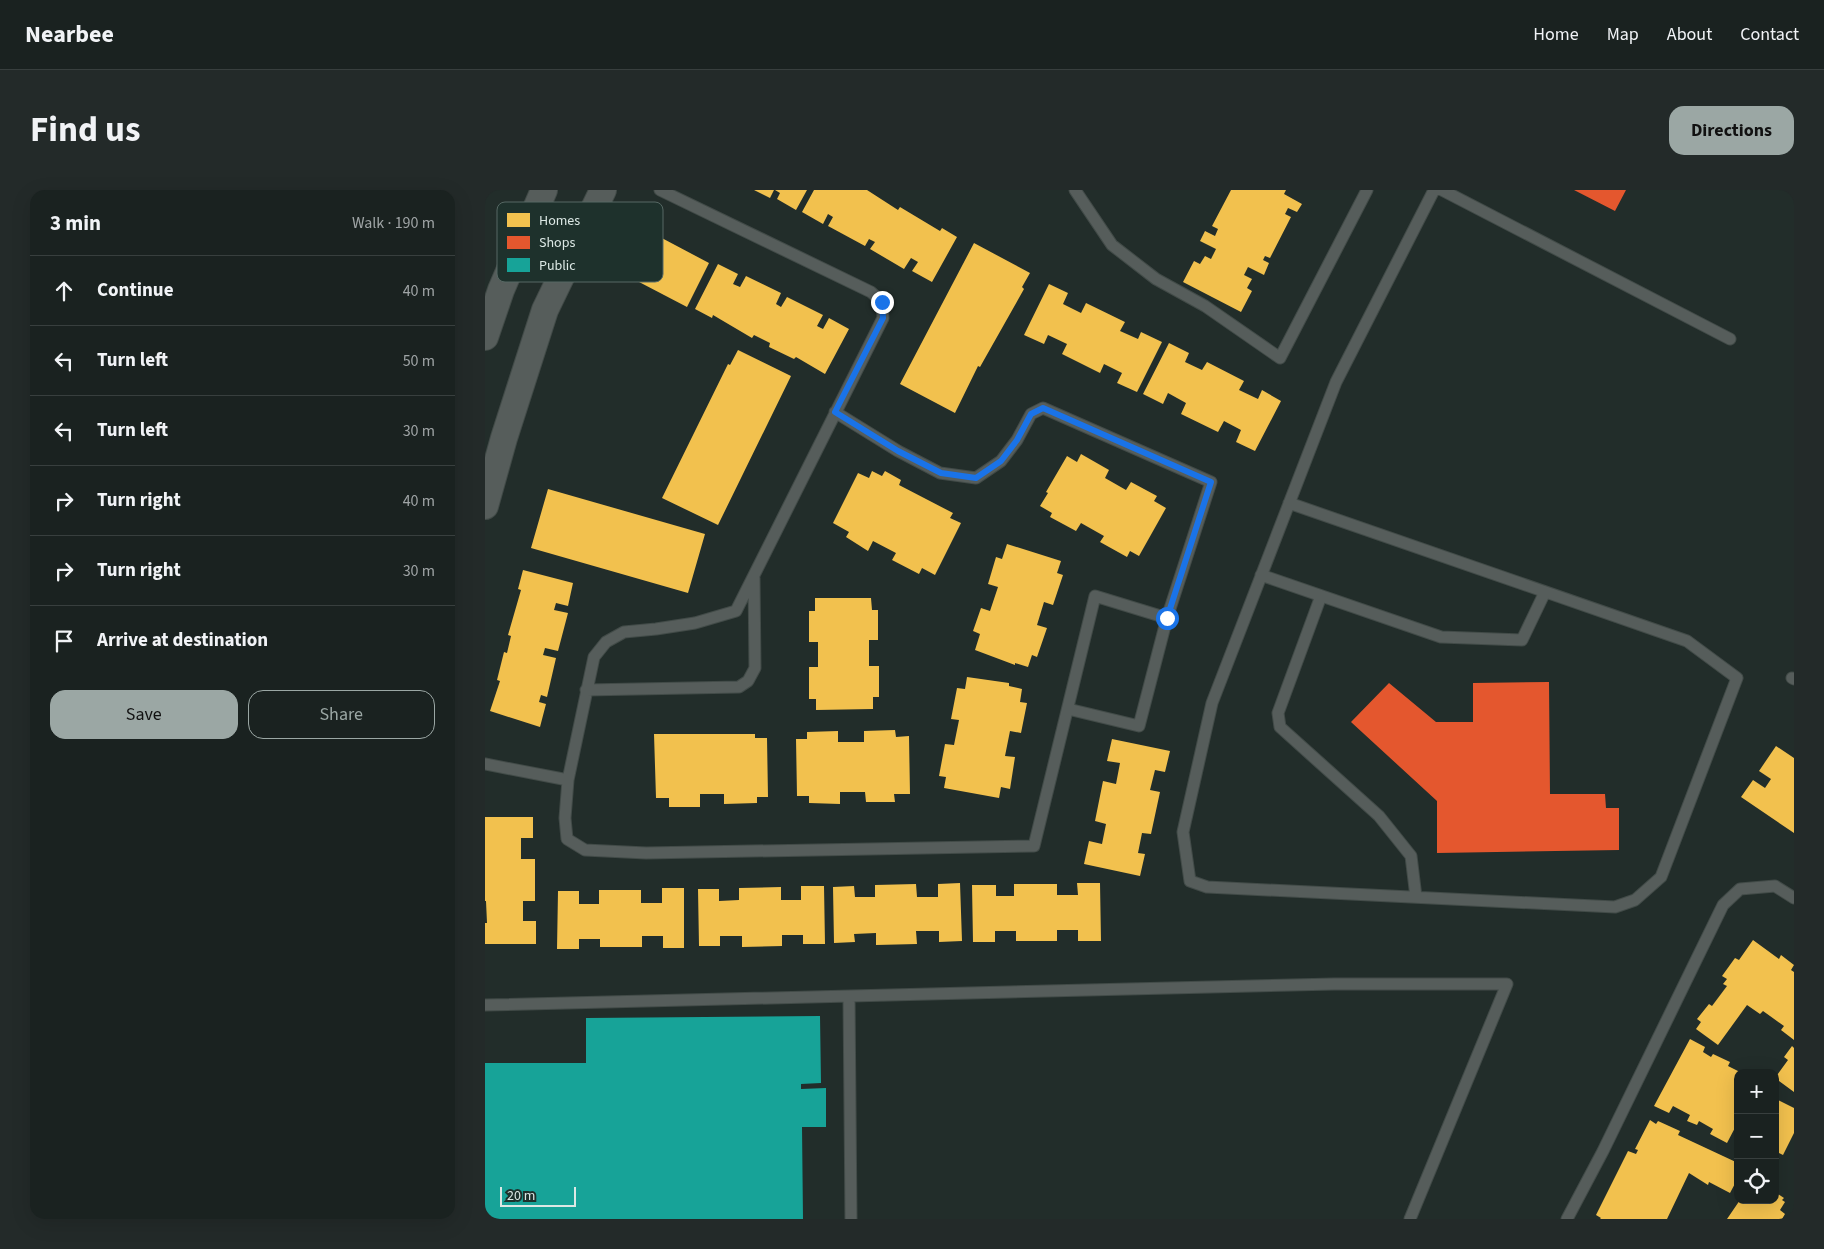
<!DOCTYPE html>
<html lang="en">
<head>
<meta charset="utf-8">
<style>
	:root { --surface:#1a2220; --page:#232a29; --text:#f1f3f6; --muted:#9fa4a5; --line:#383f3e; --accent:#9ba7a4 }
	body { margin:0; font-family:"Source Sans 3",sans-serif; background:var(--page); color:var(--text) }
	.controls { position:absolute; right:15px; bottom:15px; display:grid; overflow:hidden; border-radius:10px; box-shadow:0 5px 20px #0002 }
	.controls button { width:45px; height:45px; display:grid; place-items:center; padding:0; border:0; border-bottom:1px solid var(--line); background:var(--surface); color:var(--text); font:25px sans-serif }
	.scale { position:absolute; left:15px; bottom:12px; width:76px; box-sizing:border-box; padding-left:5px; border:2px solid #dce8e5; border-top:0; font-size:14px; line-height:18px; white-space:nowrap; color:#dce8e5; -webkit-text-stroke:4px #1e312c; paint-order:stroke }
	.stop { position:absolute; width:15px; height:15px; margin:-11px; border:4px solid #1a73e8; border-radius:50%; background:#fff }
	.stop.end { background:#1a73e8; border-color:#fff; box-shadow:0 1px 5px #0008 }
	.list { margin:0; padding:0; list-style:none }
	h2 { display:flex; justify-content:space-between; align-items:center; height:65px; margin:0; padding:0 20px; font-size:21px }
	h2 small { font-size:16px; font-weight:400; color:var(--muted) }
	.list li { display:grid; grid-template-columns:32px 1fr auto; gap:15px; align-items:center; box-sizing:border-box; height:70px; padding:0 20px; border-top:1px solid var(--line) }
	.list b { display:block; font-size:19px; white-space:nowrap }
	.list em { font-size:16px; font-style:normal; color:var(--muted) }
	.actions { display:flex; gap:10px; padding:15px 20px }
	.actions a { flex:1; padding:11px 0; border:1px solid var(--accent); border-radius:15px; text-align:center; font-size:18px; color:var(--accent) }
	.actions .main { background:var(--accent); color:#111 }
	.icon { flex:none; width:28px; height:28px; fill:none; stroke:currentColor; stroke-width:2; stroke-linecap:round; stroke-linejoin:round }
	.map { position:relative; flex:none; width:1309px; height:1029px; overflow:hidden; border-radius:15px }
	header { display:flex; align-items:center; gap:30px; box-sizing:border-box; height:70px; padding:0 25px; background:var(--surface); border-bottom:1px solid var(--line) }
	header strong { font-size:24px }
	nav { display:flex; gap:28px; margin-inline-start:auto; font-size:18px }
	.intro { display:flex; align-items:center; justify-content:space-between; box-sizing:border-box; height:120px; padding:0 30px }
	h1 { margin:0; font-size:35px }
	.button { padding:12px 22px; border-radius:15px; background:var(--accent); color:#111; font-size:18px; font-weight:700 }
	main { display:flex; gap:30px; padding:0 30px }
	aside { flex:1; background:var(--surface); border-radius:15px; box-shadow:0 5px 20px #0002 }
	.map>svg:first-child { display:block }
	.homes { fill:#f2c14e }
	.shops { fill:#e4572e }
	.public { fill:#17a398 }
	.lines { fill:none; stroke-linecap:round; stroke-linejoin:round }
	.service-casing { stroke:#424b48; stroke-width:13 }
	.tertiary-casing { stroke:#424b48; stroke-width:28 }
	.service { stroke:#565d5b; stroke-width:11 }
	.tertiary { stroke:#565d5b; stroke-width:26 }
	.route { stroke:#1a73e8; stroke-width:6 }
	.key { fill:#1e312c; stroke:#576864; stroke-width:1 }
	.key-label { font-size:14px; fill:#dce8e5 }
</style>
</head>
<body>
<header>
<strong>Nearbee</strong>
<nav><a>Home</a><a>Map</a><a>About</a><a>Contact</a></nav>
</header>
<div class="intro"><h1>Find us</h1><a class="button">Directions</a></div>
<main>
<aside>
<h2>3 min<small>Walk · 190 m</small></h2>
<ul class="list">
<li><svg class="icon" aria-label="ahead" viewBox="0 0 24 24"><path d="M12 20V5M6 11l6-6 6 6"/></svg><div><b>Continue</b></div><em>40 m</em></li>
<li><svg class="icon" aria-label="left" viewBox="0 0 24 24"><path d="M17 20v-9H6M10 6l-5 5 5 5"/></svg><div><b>Turn left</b></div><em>50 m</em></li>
<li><svg class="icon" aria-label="left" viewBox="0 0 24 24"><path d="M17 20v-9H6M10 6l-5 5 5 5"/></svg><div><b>Turn left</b></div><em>30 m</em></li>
<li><svg class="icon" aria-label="right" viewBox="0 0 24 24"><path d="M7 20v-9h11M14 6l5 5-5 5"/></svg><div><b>Turn right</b></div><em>40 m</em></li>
<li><svg class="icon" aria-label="right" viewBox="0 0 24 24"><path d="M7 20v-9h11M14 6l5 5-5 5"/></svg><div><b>Turn right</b></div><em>30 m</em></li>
<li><svg class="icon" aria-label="arrive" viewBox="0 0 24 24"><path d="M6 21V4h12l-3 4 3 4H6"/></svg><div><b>Arrive at destination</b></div></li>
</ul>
<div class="actions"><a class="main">Save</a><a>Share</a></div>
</aside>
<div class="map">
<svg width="1309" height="1029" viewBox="0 0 1309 1029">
	<rect width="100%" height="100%" fill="#222d2a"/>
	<path class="homes" d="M269,0h20l-4,8z
		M290,0h32l-11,20 -19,-11 3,-6z
		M329,0h53l31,20 2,-3 40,24 2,-3 15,9 -25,45 -20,-11 6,-9 -7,-4 -7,11 -34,-20 5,-7 -6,-3 -4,7 -37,-20 5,-9 -5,-3 -5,10 -21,-12z
		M746,0h55l-2,4 18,10 -5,8 -9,-4 -3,6 6,3 -21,41 -5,-2 -2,4 6,3 -5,12 -16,-8 -4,8 8,4 -5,9 5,3 -11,21 -58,-30 11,-21 6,3 5,-8 6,3 5,-10 -16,-8 5,-10 10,5 3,-7 -6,-3z
		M156,37l68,36 -22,44 -69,-36z
		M489,53l56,30 -8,14 2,2 -44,78 -2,-1 -23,47 -55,-29z
		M233,74l20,10 -5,10 7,3 6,-11 35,17 -5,11 5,3 6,-10 36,18 -6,11 6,3 6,-11 20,11 -24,45 -29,-17 -2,2 -25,-12 1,-4 -16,-8 -2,3 -39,-23 -1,3 -17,-9z
		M564,94l19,9 -5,11 18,9 5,-10 39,19 -5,9 18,8 3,-7 21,10 -25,50 -20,-9 5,-10 -18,-9 -4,9 -38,-19 5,-10 -19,-9 -4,9 -20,-9z
		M684,153l20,10 -4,9 17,8 5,-8 37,19 -5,9 19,9 4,-9 19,11 -26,50 -19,-9 5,-12 -17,-9 -6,11 -37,-18 5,-11 -18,-10 -5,11 -20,-10z
		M253,160l53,26 -73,149 -56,-27 66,-134 2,1z
		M596,264l28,16 -4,8 21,12 5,-8 26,14 -3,5 12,7 -27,48 -9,-5 -3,6 -27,-15 4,-6 -23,-13 -5,8 -26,-14 2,-4 -12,-7 8,-13 -2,-1 21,-36 10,6z
		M387,281l10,5 3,-5 16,9 -2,5 54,28 -3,5 11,5 -26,52 -13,-7 -3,6 -27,-14 4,-7 -23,-12 -5,10 -22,-14 3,-5 -16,-9 25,-50 11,5z
		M63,299l157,45 -17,59 -157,-45z
		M522,354l54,17 -4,12 6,2 -10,30 -9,-3 -7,23 10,3 -10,29 -5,-2 -4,12 -13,-4v2l-40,-15 5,-16 -7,-3 8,-23 9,3 8,-24 -10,-3 8,-27 6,2z
		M38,380l50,13 -5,23 -12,-3 -2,7 14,3 -10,38 -13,-3 -2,7 13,3 -9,39 -6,-2 -2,7 7,2 -6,23 -50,-16 10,-30 -3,-1 7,-28 3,1 4,-17 -3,-1 13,-45 -3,-1z
		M330,408h56l1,12h6v30h-9v26h10v31h-6v12l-57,1v-11h-7v-32h9v-25h-9v-31h6z
		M482,487l42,6v3l13,3 -2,13 7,1 -6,30 -11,-2 -5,25 10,1 -5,32 -9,-2 -2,11 -55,-10 2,-11 -7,-1 6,-32 9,1 5,-25 -8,-1 6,-31 8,1z
		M410,540l1,7 13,-1 1,58h-16l1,8h-29l-1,-10h-25v12l-31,-1v-7h-12l-1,-57h11v-7l31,-1v11h26v-11z
		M169,544h101v4h12l1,59h-11v6l-33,1v-10h-24v13h-31v-9h-13z
		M627,549l58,12 -5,21 -10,-2 -5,20 10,2 -9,42 -9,-1 -4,20 7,1 -5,22 -56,-12 5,-23 13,3 4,-20 -11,-3 8,-40 13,3 4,-21 -13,-2z
		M1291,556l18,12v75l-53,-36 12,-17 12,8 6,-9 -12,-8z
		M0,627h48v21h-12v21h14v42h-12v20h13v23h-51v-21h2l-1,-22h-1z
		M475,693l2,58 -23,1v-11h-23l1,13 -41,1v-12l-22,1 1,8 -21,1 -1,-56 21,-1 1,11h20v-12l41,-1 1,13h21v-13z
		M592,693h23l1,58h-23v-11h-21v11h-41v-10h-21v11h-22l-1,-57h24v11h18v-12h43v11h21z
		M316,696h23l1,58h-22v-9h-21v11l-40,1v-11h-22v10h-21l-1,-57h21v12l20,-1v-12l42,-1v13h20z
		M177,698h22v60h-21v-12h-21v11h-42v-8h-21v10h-22l1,-58h21v13h20v-14h42v13h21z
		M1268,750l26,19 2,-4 13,10 -3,5 3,2v68l-13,-10 3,-4 -21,-15 -3,3 -13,-9 -29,40 -22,-16 5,-7 -4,-3 12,-15 3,2 15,-20 -4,-2 4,-5 -5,-3 13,-18 4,2z
		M1205,849l15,8 -2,5 8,5 2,-3 17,8 -2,4 14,7h-4v49l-11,21 -17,-9 3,-5 -14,-8 -2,4 -10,-4 3,-6 -17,-9 -4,7 -15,-7z
		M1307,856l2,2v44l-19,-14 13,-18 -4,-3z
		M1293,910l16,8v25l-11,22 -8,-4v-47z
		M1165,930l6,4 2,-3 22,10 -2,4 60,28v15l-8,15 -21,-11 -1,3 -19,-12 -22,46h-67l1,-1 -5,-3 32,-64 8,3 2,-4 -3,-1z
		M1290,1002l9,6 -2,2 3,2 -5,8 5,4 -3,5h-55l13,-19h35z"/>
	<path class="shops" d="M1089,0h52l-11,21z
		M1064,492l1,112h55l1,14h13v42l-182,3v-52l-86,-79 38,-39 47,39h37v-39z"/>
	<path class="public" d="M335,826l1,67 -20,1v5l25,-1v39h-24l1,92h-318v-156h101v-45z"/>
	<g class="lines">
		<g class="service-casing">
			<path id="service" d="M175,0l211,102 11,10 1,16 -147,293 -41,12 -39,6 -32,3 -18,10 -12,15 -26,123 -3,38 2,21 18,11 61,3 388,-7 61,-250 72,22 44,-136 -168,-74 -12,6 -14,26 -16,21 -25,17 -36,-5 -42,-22 -63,-39
				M590,0l37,55 44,34 49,27 75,52 87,-168
				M957,0l288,149
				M804,313l398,138 50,37 -76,199 -26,23 -20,7 -408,-20 -17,-6 -7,-49 29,-129 124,-321 98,-192
				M776,385l180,62 81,3 23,-48
				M836,406l-43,117 2,14 99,89 32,40 5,41
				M1307,488l2,1
				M101,500l153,-3 9,-6 7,-13 -1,-90
				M583,519l71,17 28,-108
				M0,574l83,16
				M364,807l2,222
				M0,815l849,-21h173l-97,235
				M1082,1029l36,-68 120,-246 17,-16 35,-3 19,12"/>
		</g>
		<g class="tertiary-casing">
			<path id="tertiary" d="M0,147l16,-47 43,-100
				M0,316l19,-68 41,-128 58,-120"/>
		</g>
		<use href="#service" class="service"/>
		<use href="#tertiary" class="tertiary"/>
	</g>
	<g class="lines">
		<path class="route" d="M397,112l1,16 -48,94 63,39 43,22 35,5 25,-17 16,-21 14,-26 12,-6 168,74 -44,136"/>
	</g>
	<rect x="12" y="12" width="166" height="80" rx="8" class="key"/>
	<rect x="22" y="23" width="23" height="14" fill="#f2c14e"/>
	<rect x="22" y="46" width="23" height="13" fill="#e4572e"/>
	<rect x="22" y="68" width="23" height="14" fill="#17a398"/>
	<g class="key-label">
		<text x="54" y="35">Homes</text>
		<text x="54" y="57">Shops</text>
		<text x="54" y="80">Public</text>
	</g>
</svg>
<div class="controls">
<button>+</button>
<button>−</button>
<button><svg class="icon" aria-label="locate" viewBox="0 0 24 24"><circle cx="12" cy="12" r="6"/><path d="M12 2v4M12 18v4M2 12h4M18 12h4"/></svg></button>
</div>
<div class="scale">20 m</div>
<div class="stop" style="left:682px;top:428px"></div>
<div class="stop end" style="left:397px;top:112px"></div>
</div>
</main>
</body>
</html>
